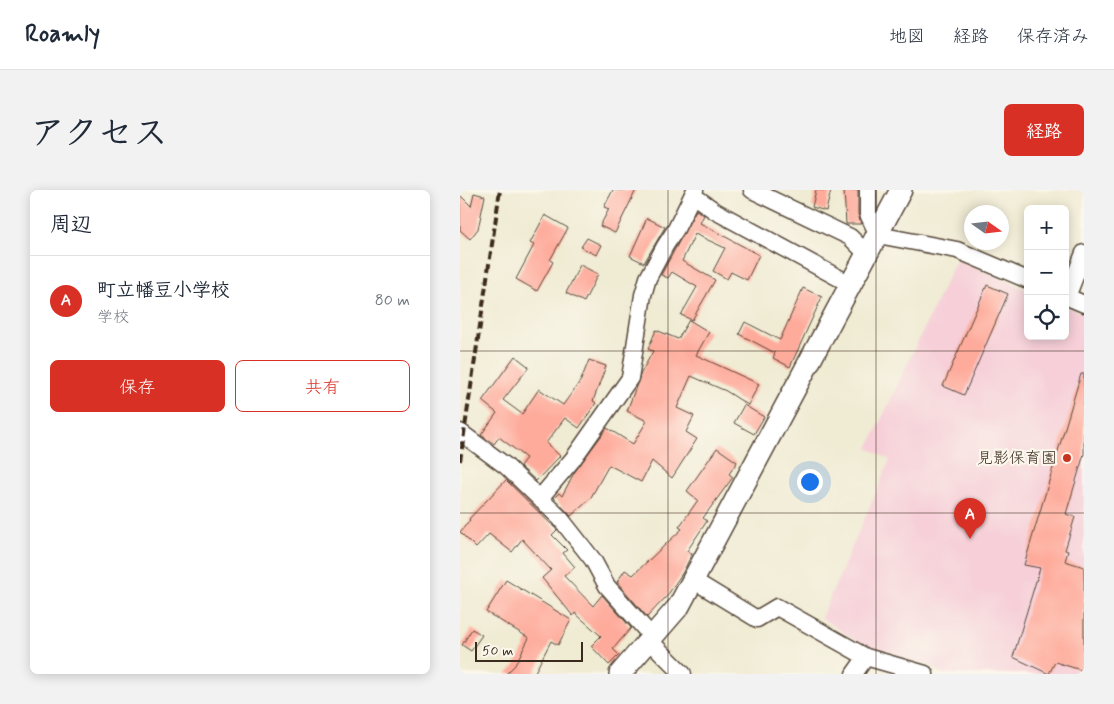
<!DOCTYPE html>
<html lang="ja">
<head>
<meta charset="utf-8">
<style>
	:root { --surface:#fff; --page:#f2f2f3; --text:#1f2937; --muted:#747a83; --line:#e0e1e3; --accent:#d93025 }
	body { margin:0; font-family:Mynerve,"Klee One",sans-serif; background:var(--page); color:var(--text) }
	.controls { position:absolute; right:15px; top:15px; display:grid; overflow:hidden; border-radius:8px; box-shadow:0 2px 12px #0003 }
	.controls button { width:45px; height:45px; display:grid; place-items:center; padding:0; border:0; border-bottom:1px solid var(--line); background:var(--surface); color:var(--text); font:25px sans-serif }
	.compass { position:absolute; left:504px; top:15px; width:45px; height:45px; border-radius:50%; background:var(--surface); box-shadow:0 2px 12px #0003; rotate:104deg }
	.scale { position:absolute; left:15px; bottom:12px; width:108px; box-sizing:border-box; padding-left:5px; border:2px solid #3b2a1e; border-top:0; font-size:14px; line-height:18px; white-space:nowrap; color:#3b2a1e; -webkit-text-stroke:4px #fbf7ec; paint-order:stroke }
	.you { position:absolute; left:349px; top:291px; width:18px; height:18px; margin:-12px; border:4px solid #fff; border-radius:50%; background:#1a73e8; box-shadow:0 0 0 8px #1a73e833 }
	.badge { display:grid; place-items:center; width:32px; height:32px; border-radius:50%; background:var(--accent); color:#fff; font-size:16px; font-weight:700 }
	.pin { position:absolute; translate:-50% -41px; filter:drop-shadow(0 1px 2px #0008) }
	.pin::after { content:''; position:absolute; top:26px; width:18px; height:15px; background:inherit; clip-path:polygon(0 0,100% 0,50% 100%) }
	.list { margin:0; padding:0; list-style:none }
	h2 { display:flex; justify-content:space-between; align-items:center; height:65px; margin:0; padding:0 20px; font-size:21px }
	h2 small { font-size:16px; font-weight:400; color:var(--muted) }
	.list li { display:grid; grid-template-columns:32px 1fr auto; gap:15px; align-items:center; box-sizing:border-box; height:90px; padding:0 20px; border-top:1px solid var(--line) }
	.list b { display:block; font-size:19px; white-space:nowrap }
	.list p { margin:0; font-size:16px; white-space:nowrap; color:var(--muted) }
	.list em { font-size:16px; font-style:normal; color:var(--muted) }
	.actions { display:flex; gap:10px; padding:15px 20px }
	.actions a { flex:1; padding:11px 0; border:1px solid var(--accent); border-radius:8px; text-align:center; font-size:18px; color:var(--accent) }
	.actions .main { background:var(--accent); color:#fff }
	.icon { flex:none; width:28px; height:28px; fill:none; stroke:currentColor; stroke-width:2; stroke-linecap:round; stroke-linejoin:round }
	.map { position:relative; flex:none; width:624px; height:484px; overflow:hidden; border-radius:8px }
	header { display:flex; align-items:center; gap:30px; box-sizing:border-box; height:70px; padding:0 25px; background:var(--surface); border-bottom:1px solid var(--line) }
	header strong { font-size:24px }
	nav { display:flex; gap:28px; margin-inline-start:auto; font-size:18px }
	.intro { display:flex; align-items:center; justify-content:space-between; box-sizing:border-box; height:120px; padding:0 30px }
	h1 { margin:0; font-size:35px }
	.button { padding:12px 22px; border-radius:8px; background:var(--accent); color:#fff; font-size:18px; font-weight:700 }
	main { display:flex; gap:30px; padding:0 30px }
	aside { flex:1; background:var(--surface); border-radius:8px; box-shadow:0 2px 12px #0003 }
	.map>svg:first-child { display:block }
	.built { fill:#f6cfd8 }
	.building { fill:#feab9b }
	.lines { fill:none; stroke-linecap:round; stroke-linejoin:round }
	.minor-casing { stroke:#564739; stroke-width:19 }
	.tertiary-casing { stroke:#564739; stroke-width:24 }
	.minor { stroke:#fff; stroke-width:16 }
	.tertiary { stroke:#fff; stroke-width:21 }
	.rail { stroke:#3b2a1e; stroke-width:4; stroke-dasharray:8 4; stroke-linecap:butt }
	.grid { fill:none; stroke:#3b2a1e; stroke-width:1; stroke-opacity:0.55 }
	.poi-dot { fill:#c8321e; stroke:#fbf7ec; stroke-width:2 }
	.labels { text-anchor:middle; dominant-baseline:central; stroke-width:4.5; stroke-linejoin:round; paint-order:stroke }
	.poi-label { font-size:16px; fill:#3b2a1e; stroke:#fbf7ec; text-anchor:end }
</style>
</head>
<body>
<header>
<strong>Roamly</strong>
<nav><a>地図</a><a>経路</a><a>保存済み</a></nav>
</header>
<div class="intro"><h1>アクセス</h1><a class="button">経路</a></div>
<main>
<aside>
<h2>周辺<small></small></h2>
<ul class="list">
<li><span class="badge">A</span><div><b>町立幡豆小学校</b><p>学校</p></div><em>80 m</em></li>
</ul>
<div class="actions"><a class="main">保存</a><a>共有</a></div>
</aside>
<div class="map">
<svg width="624" height="484" viewBox="0 0 624 484">
	<rect width="100%" height="100%" fill="#fbf7ec"/>
	<filter id="ink" filterUnits="userSpaceOnUse"><feTurbulence type="fractalNoise" baseFrequency=".02" numOctaves="2"/><feDisplacementMap in="SourceGraphic" scale="10" xChannelSelector="R" yChannelSelector="G"/><feConvolveMatrix kernelMatrix="1 2 1 2 8 2 1 2 1" color-interpolation-filters="sRGB"/></filter>
	<filter id="wash" filterUnits="userSpaceOnUse"><feTurbulence type="fractalNoise" baseFrequency=".0096" numOctaves="4" result="noise"/><feDisplacementMap in="SourceGraphic" scale="20" xChannelSelector="R" yChannelSelector="G"/><feGaussianBlur stdDeviation="1.12" result="paint"/><feColorMatrix in="noise" values="0 0 0 0 0 0 0 0 0 0 0 0 0 0 0 0 0 1.4 0 .05"/><feComposite in="paint" operator="in"/></filter>
	<g filter="url(#wash)">
		<rect width="100%" height="100%" fill="#f0ebd3"/>
		<path class="built" d="M496,70l72,30v46h37v-30l19,8v360h-141l-12,-8 -61,-16 -49,-32 69,-158 -22,-12z"/>
		<g id="blocks">
			<path class="building" d="M153,0h23l-21,43 -15,-7 9,-17 -5,-2z
				M356,0h15l-5,21 -14,-4z
				M384,0h14v24l3,10h-15z
				M14,3l11,3 -7,33 -8,10 -10,-9v-35l11,11z
				M236,20l8,5 -4,8 59,32 -12,25 -16,-8 -4,7 -14,-8 12,-23 -30,-14 -13,27 33,19 -23,40 -11,-5 16,-28 -25,-15 -4,6 -7,-3z
				M85,25l23,13 -18,32 3,2 -16,29 -21,-12 18,-34 -4,-2z
				M187,28l18,9 -21,36 -14,-7z
				M127,48l14,7 -5,10 -15,-8z
				M120,75l18,9 -14,28 -18,-9z
				M527,95l21,9 -44,101 -21,-9z
				M343,98l19,9 -32,70 -17,-9 2,-5 -36,-19 6,-12 35,18z
				M229,130l20,12 -13,23 63,29 -11,21 -22,-14 -35,-15 -14,32 17,8 -8,16 11,7 -25,39 -20,-17 -11,21 -32,-17 -19,34 -19,17 -17,-18 5,-5 3,3 12,-23 33,-45 26,16 14,-23 -20,-10 14,-38 12,-22 -5,-2 8,-19 22,9z
				M55,166l14,11 -26,33 19,14 17,-25 24,16 18,-25 8,-20 17,6 -13,35 3,2 -17,25 -14,-10 -19,25 14,13 -24,25 -16,-15 6,-8 -27,-21 -5,7 -13,-9 16,-22 -15,-12z
				M621,184h3v80l-18,60 9,3 -10,33 3,1 -3,10 19,6v104l-29,-9 -6,12 -36,-17 27,-89 -16,-3z
				M284,215l20,12 -10,17 -20,-11z
				M257,258l20,14 -8,12 4,3 -30,41 4,3 -20,30 5,3 -9,18 -16,24 -20,21 -30,-35 8,-12 8,5 49,-46 -3,-2 19,-27 -11,-9z
				M46,290l51,50 -5,5 15,15 -4,3 12,14 -11,9 29,30 9,-11 29,33 -18,21 6,6 -10,10 -18,-19 10,-10 -26,-23 -2,3 -31,-38 9,-8 -29,-31 -10,13 -23,-18 -13,14 -16,-16 10,-12 -1,-1z
				M46,390l65,40 -13,25 -7,-4 -17,33h-28l9,-9 14,-27 -43,-26z
				M12,439l10,6 -11,16 -9,-6z"/>
		</g>
	</g>
	<g filter="url(#ink)">
		<use href="#blocks" fill-opacity="0" stroke="#564739" stroke-width="1"/>
		<g class="lines">
			<g class="minor-casing">
				<path id="minor" d="M292,0l98,47 17,17
					M408,0v24l10,21 79,15 71,30
					M234,6l21,15 135,73
					M605,106l19,8
					M607,107l17,-44
					M0,242l46,34 54,52 33,42 14,26 46,52
					M80,308l33,-39 57,-81 13,-83 5,-17 17,-32 11,-17 19,-39
					M233,390l64,39 20,-12 89,50 59,17
					M190,451l33,33
					M394,484l12,-17"/>
			</g>
			<g class="tertiary-casing">
				<path id="tertiary" d="M160,484l59,-68 222,-416"/>
			</g>
			<use href="#minor" class="minor"/>
			<use href="#tertiary" class="tertiary"/>
			<path class="rail" d="M0,271l40,-271"/>
		</g>
	</g>
	<path class="grid" d="M208,0v484M416,0v484M0,161h624M0,323h624"/>
	<circle class="poi-dot" cx="607" cy="268" r="5"/>
	<g class="labels">
		<g class="poi-label">
			<text x="597" y="268">見影保育園</text>
		</g>
	</g>
</svg>
<div class="controls">
<button>+</button>
<button>−</button>
<button><svg class="icon" aria-label="locate" viewBox="0 0 24 24"><circle cx="12" cy="12" r="6"/><path d="M12 2v4M12 18v4M2 12h4M18 12h4"/></svg></button>
</div>
<svg class="compass" viewBox="-18 -18 36 36"><path d="M0-13l5 13h-10z" fill="#e53935"/><path d="M0 13l5-13h-10z" fill="#747a83"/></svg>
<div class="scale">50 m</div>
<div class="you"></div>
<div class="pin badge" style="left:510px;top:349px">A</div>
</div>
</main>
</body>
</html>
